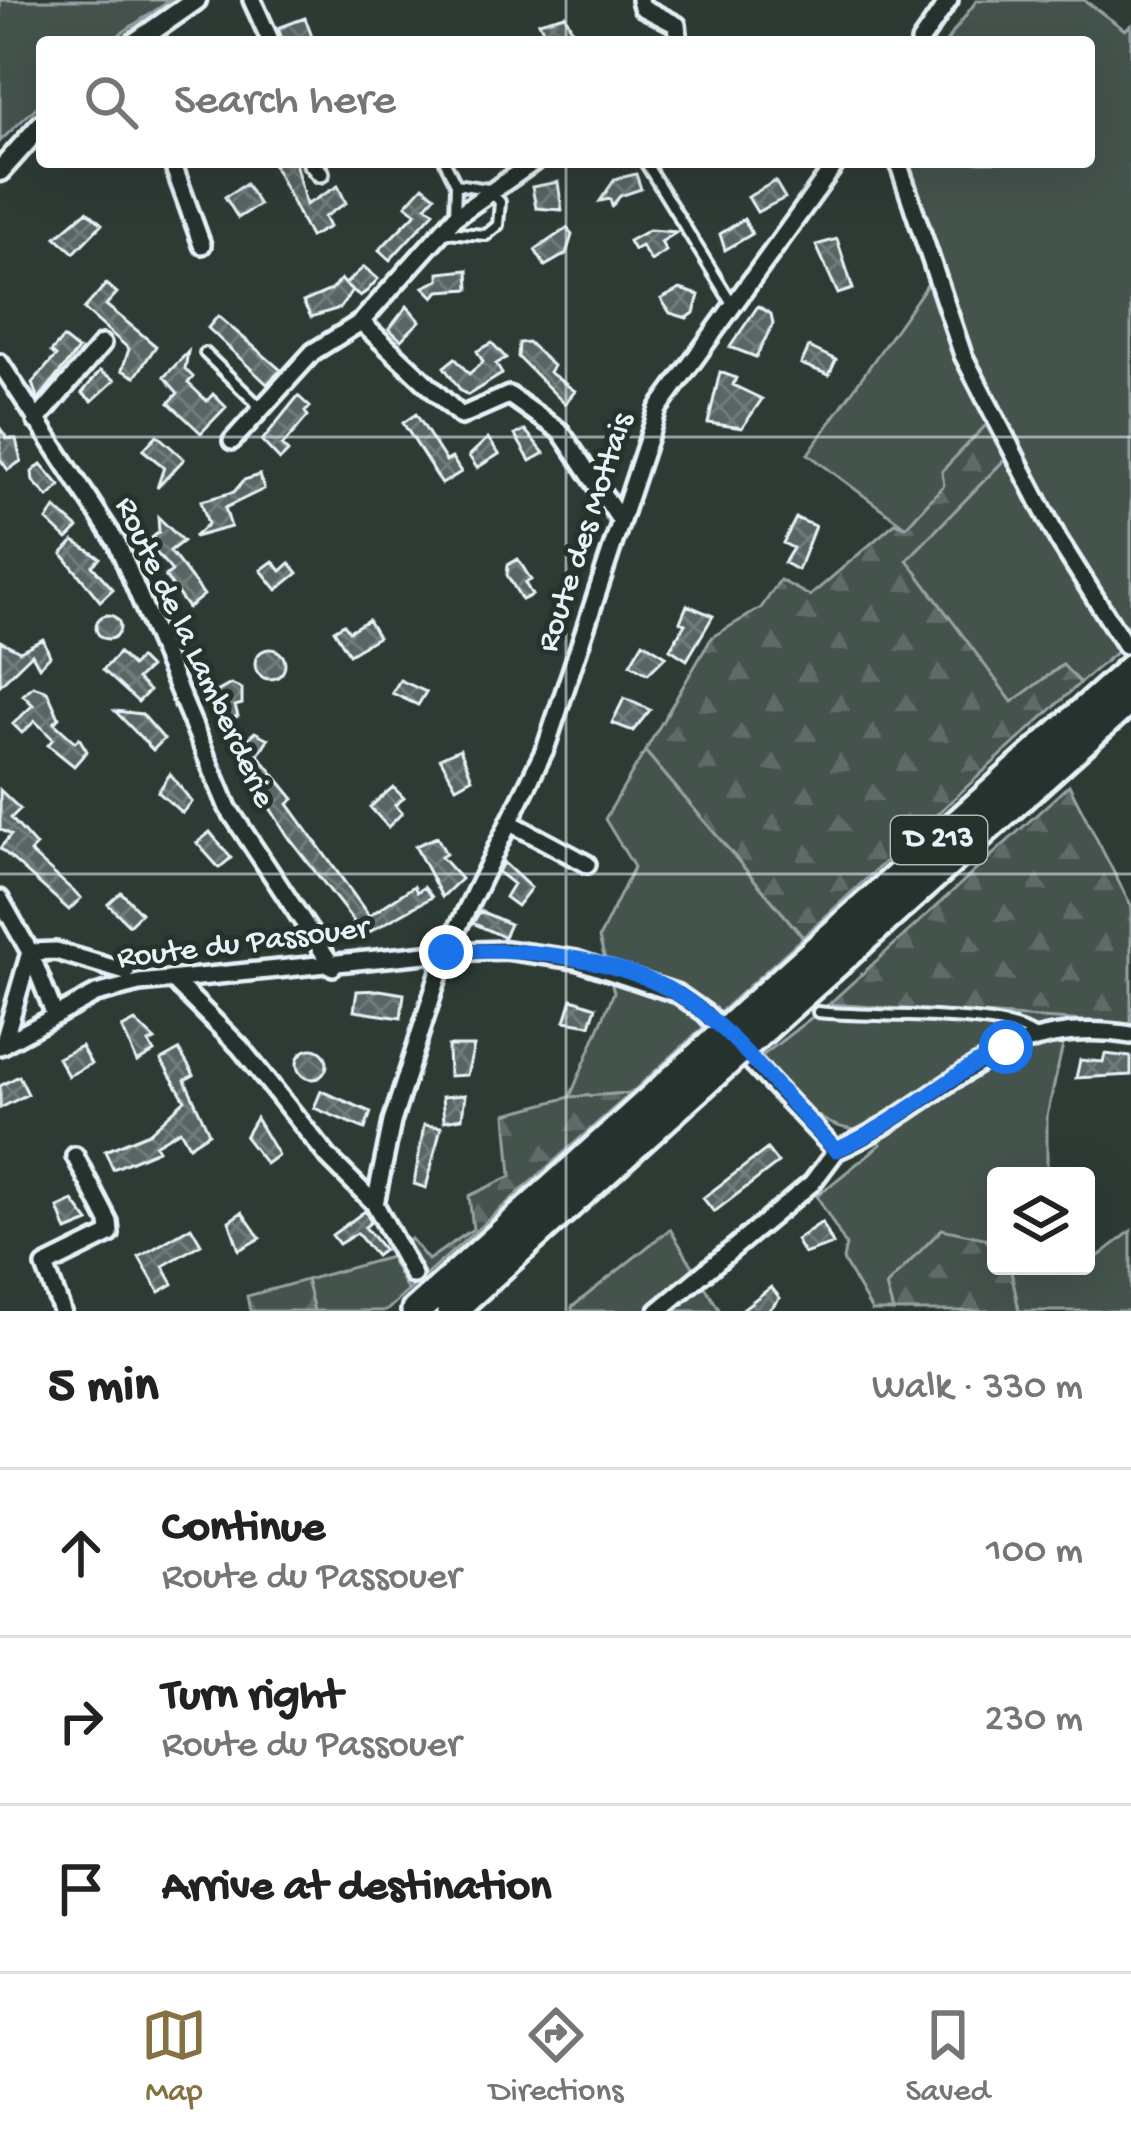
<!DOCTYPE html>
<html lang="en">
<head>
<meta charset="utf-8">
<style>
	:root { --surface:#fff; --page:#f6f6f6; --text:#222; --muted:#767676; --line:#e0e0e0; --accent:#857141 }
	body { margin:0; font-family:"Gochi Hand",sans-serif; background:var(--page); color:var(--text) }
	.controls { position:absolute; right:36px; bottom:36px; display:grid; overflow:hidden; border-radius:12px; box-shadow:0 12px 48px #0002 }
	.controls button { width:108px; height:108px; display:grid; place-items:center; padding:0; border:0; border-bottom:3px solid var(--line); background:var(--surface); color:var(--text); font:60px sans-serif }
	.stop { position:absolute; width:36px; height:36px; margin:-27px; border:9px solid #1a73e8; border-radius:50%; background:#fff }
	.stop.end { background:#1a73e8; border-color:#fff; box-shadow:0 3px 12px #0008 }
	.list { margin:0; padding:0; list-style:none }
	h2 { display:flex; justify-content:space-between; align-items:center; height:156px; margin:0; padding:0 48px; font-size:51px }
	h2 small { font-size:39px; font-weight:400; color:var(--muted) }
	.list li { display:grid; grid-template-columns:78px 1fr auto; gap:36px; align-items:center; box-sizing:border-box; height:168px; padding:0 48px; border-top:3px solid var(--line) }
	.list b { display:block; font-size:45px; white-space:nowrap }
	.list p { margin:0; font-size:39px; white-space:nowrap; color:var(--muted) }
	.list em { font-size:39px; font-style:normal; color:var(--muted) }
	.icon { flex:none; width:66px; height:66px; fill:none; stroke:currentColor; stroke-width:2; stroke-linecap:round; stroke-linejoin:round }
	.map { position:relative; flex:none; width:1131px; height:1311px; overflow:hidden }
	.search { position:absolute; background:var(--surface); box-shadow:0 12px 48px #0002; left:36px; right:36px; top:36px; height:132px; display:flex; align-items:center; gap:30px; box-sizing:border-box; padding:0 42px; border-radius:12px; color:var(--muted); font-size:45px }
	.sheet { height:660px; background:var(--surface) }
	nav { display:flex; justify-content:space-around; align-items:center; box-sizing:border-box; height:168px; border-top:3px solid var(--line); background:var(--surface); font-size:33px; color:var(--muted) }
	nav a { display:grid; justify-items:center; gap:6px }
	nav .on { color:var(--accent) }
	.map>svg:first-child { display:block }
	.grass { fill:#45524e; stroke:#96a2a3; stroke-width:3 }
	.forest { fill:url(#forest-firs); stroke:#96a2a3; stroke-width:3 }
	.building { fill:url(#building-cross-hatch); stroke:#e8f1f8; stroke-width:3 }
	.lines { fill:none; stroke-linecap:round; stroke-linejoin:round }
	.service-casing { stroke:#e8f1f8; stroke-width:16 }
	.minor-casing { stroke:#e8f1f8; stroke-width:24 }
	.tertiary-casing { stroke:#e8f1f8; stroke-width:27 }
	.trunk-casing { stroke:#e8f1f8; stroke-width:36 }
	.service { stroke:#26332d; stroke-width:8 }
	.minor { stroke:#26332d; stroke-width:15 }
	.tertiary { stroke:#26332d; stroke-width:18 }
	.trunk { stroke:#26332d; stroke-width:27 }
	.trunk-bridge-casing { stroke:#e8f1f8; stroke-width:36; stroke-linecap:butt }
	.trunk-bridge { stroke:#26332d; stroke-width:27 }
	.route { stroke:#1a73e8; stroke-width:15 }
	.grid { fill:none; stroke:#e8f1f8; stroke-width:3; stroke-opacity:0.55 }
	.labels { text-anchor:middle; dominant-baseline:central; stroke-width:10; stroke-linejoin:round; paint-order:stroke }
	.shield { fill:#26332d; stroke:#aeb8bb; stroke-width:3 }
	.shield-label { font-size:30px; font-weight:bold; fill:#e8f1f8 }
	.street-label { font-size:33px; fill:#e8f1f8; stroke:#26332d }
</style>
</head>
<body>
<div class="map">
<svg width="1131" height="1311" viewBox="0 0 1131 1311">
	<defs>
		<pattern id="forest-firs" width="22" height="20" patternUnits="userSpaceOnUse" patternTransform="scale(3)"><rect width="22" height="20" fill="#45524e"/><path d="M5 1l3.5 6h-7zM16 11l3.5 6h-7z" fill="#606b68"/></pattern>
		<pattern id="building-cross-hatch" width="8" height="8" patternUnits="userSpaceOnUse" patternTransform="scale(3)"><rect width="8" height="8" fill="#596563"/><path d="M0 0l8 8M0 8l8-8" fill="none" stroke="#717c7a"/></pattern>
	</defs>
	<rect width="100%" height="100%" fill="#2e3b35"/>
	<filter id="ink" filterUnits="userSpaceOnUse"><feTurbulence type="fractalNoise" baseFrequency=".00833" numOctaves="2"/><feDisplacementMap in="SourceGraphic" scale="24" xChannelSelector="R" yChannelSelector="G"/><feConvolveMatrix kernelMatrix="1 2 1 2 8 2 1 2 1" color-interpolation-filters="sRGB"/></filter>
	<g filter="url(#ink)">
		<path class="grass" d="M0,0h171l-63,42h-66v60l-42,39z
			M977,0h107l41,30 6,-5v615l-51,43 -18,-18 -50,38 -105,-143 98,-101 -61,26 -38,42 -98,-73 121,-172 -41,-120h201v-120h-143z
			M645,751l158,186 -172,156 -61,4 44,-105 -15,-54 35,-71 -29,-48z
			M829,1004l240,14 -22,98v60h-51v74l-12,-12 -98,48 7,25h-21l-29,-51 3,-15 -29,-49 64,-52 -13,-14c-52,3 -73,-38 -106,-74z
			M670,1229l50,82h-148v-4z
			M1131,1231v80h-112l-9,-45h76z
			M390,1257l18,34 -22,20h-72l-8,-31z"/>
		<path class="forest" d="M986,425l19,34 -98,101 105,142 51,-37 17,18 -277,254 -158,-186 67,-114 49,-29 19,-28 30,16 85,-73 11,4 38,-42 -2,-14z
			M1069,785l62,121v118l-302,-20z
			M631,1093l-223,198 -18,-34 21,-18 17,21 45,-31 -4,-33 42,-20 -5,-62 64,-17z
			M942,1229l42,9 12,12v16h14l9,45h-126l-7,-25z
			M306,1280l8,31h-64l-3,-15z"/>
		<path class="building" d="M565,15l13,27h-14l-2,-6 -13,6 -10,-20z
			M305,18l9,24h-31l-5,-14z
			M272,162h23l11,43 32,-19 8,17 -22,14 5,10 -19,10z
			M636,174l5,15 -21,7 -8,10 -2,-7 -10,2 15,-22z
			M775,181l10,17 -28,14 -9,-15z
			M558,182l4,28 -26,-2 -4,-21z
			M246,184l13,21 -21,13 -13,-21z
			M423,186l12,10 -9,10 8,6 -44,48 -11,-10 37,-37 -10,-8z
			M87,211l15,13 -28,29 -18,-16z
			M744,219l8,15 -27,16 -5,-16z
			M567,228l5,7 -6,19 -21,12 -10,-16z
			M649,230l28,2 -16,10 5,9 -15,10 -10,-15 -7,4 -5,-9z
			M837,239l16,50 -15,5 -22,-49z
			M364,267l14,12 -11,12 -7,5 -14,-11 6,5 -12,18 -29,9 -8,-15 28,-12 10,-11 4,5z
			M468,270l1,19 -30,2 -5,6 -10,-10 15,-7v-7z
			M106,284l11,9 -11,12 50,41 -21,31 -13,-7 7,-21 -45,-40z
			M680,289l19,6 -5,18 -7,5 -17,-5 -9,-14z
			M407,306l13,15 -19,19 -12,-11z
			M758,306l13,8 2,10 -17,33 -26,-10z
			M218,316l63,54 -14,14 -59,-56z
			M63,338l15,12 -40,50 -6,-17 24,-27 -5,-4z
			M528,342l25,24 -4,6 26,19 -10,13 -47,-47 1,-14z
			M492,343l14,15 -10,6 6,10 -34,21 -7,-4 -17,-24 11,-9 14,16 14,-12 -6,-11z
			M809,347l27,13 -7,15 -28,-11z
			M188,352l-3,17 8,8 -5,6 19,18 6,-7 13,13 -25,26 -32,-30 9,-10 -14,-16z
			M100,371l15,9 -23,21 -10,-8z
			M720,372l16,6 -3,7 29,14 -20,29 -34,-5z
			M298,396l12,11 -5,5 3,4 -26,30 6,6 -8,8 -18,-19z
			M416,414l30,47 6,-3 9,14 -19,12 -39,-61z
			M0,428l7,10 9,1 5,22 -13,9 -8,-11z
			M525,430l19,23 -14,8 -15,-26z
			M157,435l27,24 -27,29 7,-21 -21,-17z
			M488,438l11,16 -22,14 -8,-12z
			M41,464l19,22 -12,11 -15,-16 -1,-9z
			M260,475l4,14 -39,19 6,19 -37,10 14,-13 -7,-23 33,-9 10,-12z
			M55,508l23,20 -11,11 -20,-19z
			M158,517l25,24 -13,10 34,44 -16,13 -23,-32 7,-5 -25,-29 12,-10z
			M796,518l19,8 -17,44 -14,-7 9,-15 -10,-5z
			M74,541l26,17 -8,8 21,23 -13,12 -38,-47z
			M518,559l13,21 -6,3 7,12 -10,5 -15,-25 1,-10z
			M273,561l8,10 9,-8 8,10 -21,17 -16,-20z
			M687,605l26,11 -26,44 -17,-11 15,-25 -5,-2z
			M96 627a12 12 0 1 1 24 0a12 12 0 1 1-24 0Z
			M368,620l10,17 -29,17 -15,-24 10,-6 5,7z
			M43,639l7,17 -11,11 -7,-13 -32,31v-44l20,10z
			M643,642l23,14 -18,18 -18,-10z
			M255 664a15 15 0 1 1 30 0a15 15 0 1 1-30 0Z
			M119,653l13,13 7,-8 10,10 -12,11 12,12 -11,11 -35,-32z
			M400,680l26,12 -8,13 -26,-12z
			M231,684l11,5v15l-7,2 3,10 -14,5 -9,-28z
			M33,686l14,5 12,27 -5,5 21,19 4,-4 8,13 -13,15 -26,-21 5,-6 -18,-18 -13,12 -9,-9 20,-19 -10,-10z
			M624,698l26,12 -17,21 -21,-8z
			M115,711l27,3 22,25 -11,11z
			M255,732l13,7 -10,16 36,44 -6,5 81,112 45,-30 3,6 7,-5 8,10 -77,43 -7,-12 7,-5 -66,-85 -41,-65 -2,-8 11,-9 -4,2 -12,-14z
			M460,749l12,29 -16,9 -16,-29z
			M170,774l22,28 -10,11 -24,-21z
			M393,787l11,11 -9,7 7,8 -14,14 -18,-20z
			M0,790l20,19 -9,9 25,28 -6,6 51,46 -12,12 -69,-62 11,-13 -11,-6z
			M210,832l21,26 -12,10 -22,-25z
			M437,837l9,17 -5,3 20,22 -19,18 -27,-51z
			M503,862l28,26 -14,18 -12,-9 8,-13 -15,-12z
			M121,892l20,21 -12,12 -21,-21z
			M480,911l30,13 -6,13 -31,-14z
			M380,990l24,4 -3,24 -47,-7 3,-20z
			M572,999l24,8 -6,18 -25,-4z
			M135,1021l20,19 -6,3 5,9 -17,10 -15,-34z
			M81,1046l10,18 -23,12 -10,-18z
			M448,1046h26l-7,29 -18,1z
			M297 1064a15 15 0 1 1 30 0a15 15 0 1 1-30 0Z
			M179,1050l15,25 -9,5 24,53 -20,13 -9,-16 -25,15 3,5 -45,19 -8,-18 44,-18 36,-33 -24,-40z
			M1105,1054l26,3v18l-55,3 4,-18 23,2z
			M19,1076l9,18 -28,14v-22z
			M321,1091l50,21 -6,17 -51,-21z
			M465,1095l-3,23 -18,3 -2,-24z
			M256,1118l22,37 -12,9 -21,-27z
			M424,1125l17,2 -15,61 -12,-4z
			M767,1149l11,14 -64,49 -11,-14z
			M73,1201l16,21 -22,9 -9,-23z
			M365,1211l6,11 -6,5 19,23 -8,6 -19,-23 -18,11 -7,-9z
			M242,1212l18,26 -21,12 -10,-29z
			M822,1222l11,22 -29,10 -8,-14z
			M191,1227l10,17 -38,22 10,18 -14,8 -20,-35z
			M771,1287l9,11 -12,13h-28z"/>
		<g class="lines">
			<g class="service-casing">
				<path id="service" d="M445,162l11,22
					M645,162l86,140
					M444,232l42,3 12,-10 2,-23 -12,-13 -32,-5 -1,33
					M205,353l54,53
					M818,1012c50,6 179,-1 216,23"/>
			</g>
			<g class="minor-casing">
				<path id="minor" d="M252,0l19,42
					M640,0l2,7 35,18 2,17
					M920,42l29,-42
					M172,162l30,83
					M311,162l9,11
					M898,162l65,193 95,184 67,106
					M361,322l100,94 48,-21 52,37 59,88
					M0,363l117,180 111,265 105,159
					M36,421l66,-77
					M232,441l81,-89 48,-30 94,-105 79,-55
					M509,822l78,42
					M0,899l30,53 24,61
					M173,980l67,67 89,111 46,46 38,71
					M3,1045l27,-93 26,-1 70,21
					M0,1046l96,-52 43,-11 307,-31 60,-2 70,10 102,34 27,19 131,138
					M836,1151c110,-48 161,-139 295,-116
					M375,1204l17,-82 54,-170 100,-205 112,-338 179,-247
					M62,1311l-17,-45 65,-32 -1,-12 -34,-66
					M658,1311l154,-128 24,-32"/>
			</g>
			<g class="tertiary-casing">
				<path id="tertiary" d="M136,42l60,-42
					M0,171l42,-47"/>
			</g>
			<g class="trunk-casing">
				<path id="trunk" d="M747,1012l384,-343
					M764,1028l367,-330
					M416,1311l283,-255
					M451,1311l262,-237"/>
			</g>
			<use href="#service" class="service"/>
			<use href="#minor" class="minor"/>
			<use href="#tertiary" class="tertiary"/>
			<use href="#trunk" class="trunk"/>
			<g class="trunk-bridge-casing">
				<path id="trunk-bridge" d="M699,1056l48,-44
					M713,1074l51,-46"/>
			</g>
			<use href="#trunk-bridge" class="trunk-bridge"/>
		</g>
	</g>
	<g class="lines" filter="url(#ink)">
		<path class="route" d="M446,952c75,-4 167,3 233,43 53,31 111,111 157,155 62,-25 109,-73 170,-103"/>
	</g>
	<path class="grid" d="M566,0v42M566,162v1149M0,437h1131M0,874h1131"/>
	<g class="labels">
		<rect class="shield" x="891" y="816" width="96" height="48" rx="9"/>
		<g class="shield-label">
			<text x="939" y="840">D 213</text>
		</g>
		<g class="street-label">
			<text transform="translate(587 533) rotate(-72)">Route des Mottais</text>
			<text transform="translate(193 653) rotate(65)">Route de la Lamberderie</text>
			<text transform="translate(243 945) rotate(-7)">Route du Passouer</text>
		</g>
	</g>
</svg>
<div class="controls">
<button><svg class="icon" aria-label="layers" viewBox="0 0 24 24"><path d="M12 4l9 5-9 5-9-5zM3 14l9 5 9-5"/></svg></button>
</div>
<div class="stop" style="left:1006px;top:1047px"></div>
<div class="stop end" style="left:446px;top:952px"></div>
<div class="search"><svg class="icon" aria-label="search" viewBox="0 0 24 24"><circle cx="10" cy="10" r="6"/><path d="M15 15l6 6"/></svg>Search here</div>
</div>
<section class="sheet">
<h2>5 min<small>Walk · 330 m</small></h2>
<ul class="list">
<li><svg class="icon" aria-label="ahead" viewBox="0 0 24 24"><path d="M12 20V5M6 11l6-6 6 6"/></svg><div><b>Continue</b><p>Route du Passouer</p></div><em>100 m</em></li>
<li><svg class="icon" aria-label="right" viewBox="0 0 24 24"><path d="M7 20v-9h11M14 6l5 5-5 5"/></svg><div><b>Turn right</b><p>Route du Passouer</p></div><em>230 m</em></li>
<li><svg class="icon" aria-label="arrive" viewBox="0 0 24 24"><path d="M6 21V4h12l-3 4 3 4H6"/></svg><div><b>Arrive at destination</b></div></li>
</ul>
</section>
<nav>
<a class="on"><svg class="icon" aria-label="map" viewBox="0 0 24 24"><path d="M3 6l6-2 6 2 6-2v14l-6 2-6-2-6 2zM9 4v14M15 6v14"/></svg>Map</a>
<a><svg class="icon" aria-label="directions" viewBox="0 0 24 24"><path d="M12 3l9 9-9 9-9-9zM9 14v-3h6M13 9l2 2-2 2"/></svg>Directions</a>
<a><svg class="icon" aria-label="saved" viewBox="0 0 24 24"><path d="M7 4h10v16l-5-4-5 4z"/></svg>Saved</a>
</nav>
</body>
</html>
